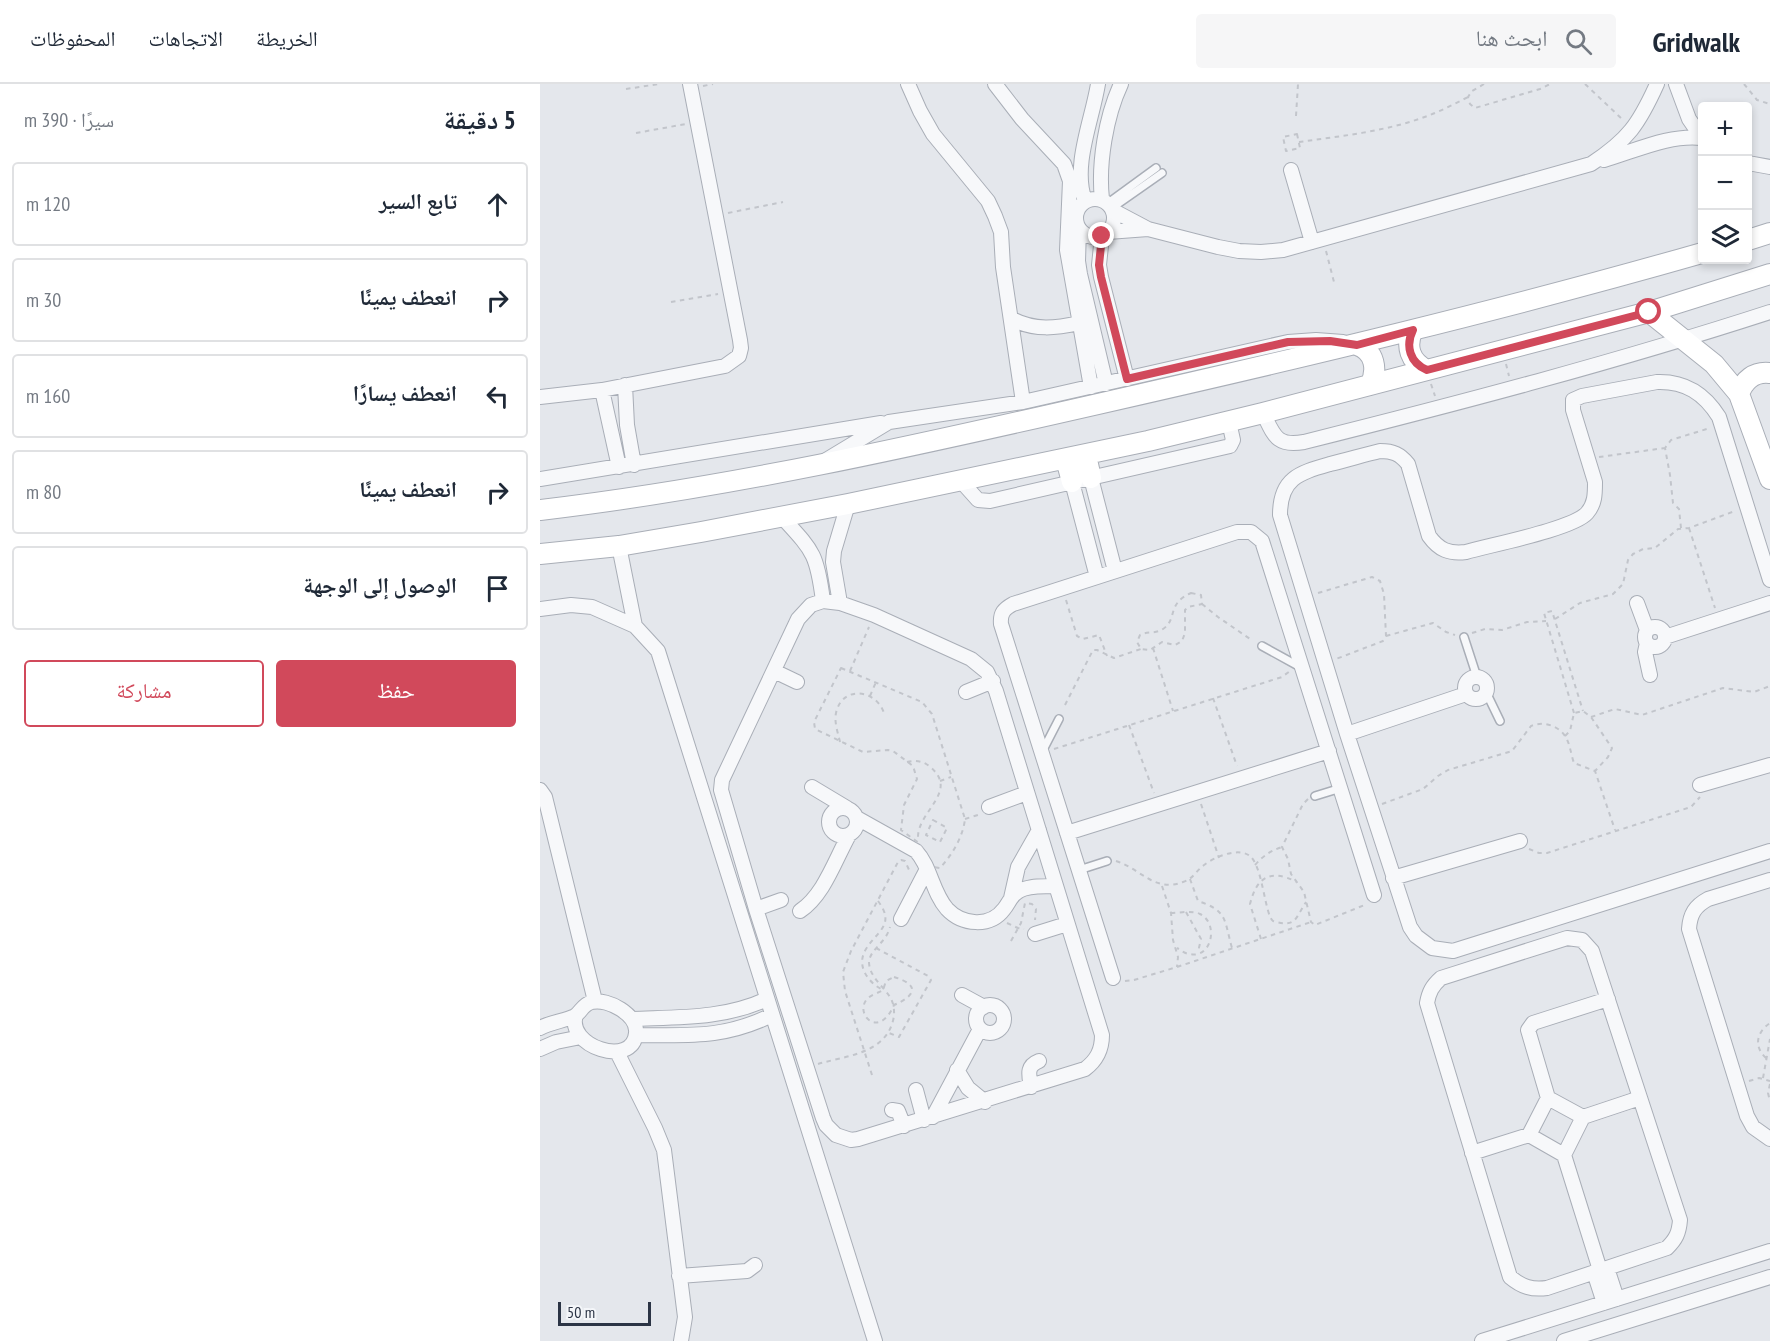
<!DOCTYPE html>
<html lang="ar">
<head>
<meta charset="utf-8">
<style>
	:root { --surface:#fff; --page:#f6f6f7; --text:#1f2937; --muted:#747a83; --line:#e0e1e3; --accent:#d1495b }
	body { margin:0; font-family:"PT Sans Narrow","Noto Naskh Arabic",sans-serif; background:var(--page); color:var(--text); direction:rtl }
	.controls { position:absolute; right:18px; top:18px; display:grid; overflow:hidden; border-radius:6px; box-shadow:0 3px 9px #0003 }
	.controls button { width:54px; height:54px; display:grid; place-items:center; padding:0; border:0; border-bottom:2px solid var(--line); background:var(--surface); color:var(--text); font:30px sans-serif }
	.scale { position:absolute; left:18px; bottom:15px; width:93px; box-sizing:border-box; padding-left:6px; border:3px solid #2b3445; border-top:0; font-size:16px; line-height:21px; white-space:nowrap; color:#2b3445; -webkit-text-stroke:4px #f4f6f9; paint-order:stroke }
	.stop { position:absolute; width:18px; height:18px; margin:-14px; border:4px solid #d1495b; border-radius:50%; background:#fff }
	.stop.end { background:#d1495b; border-color:#fff; box-shadow:0 2px 6px #0008 }
	.list { margin:0; padding:0; list-style:none }
	h2 { display:flex; justify-content:space-between; align-items:center; height:78px; margin:0; padding:0 24px; font-size:26px }
	h2 small { font-size:20px; font-weight:400; color:var(--muted) }
	.list li { display:grid; grid-template-columns:39px 1fr auto; gap:18px; align-items:center; box-sizing:border-box; height:84px; margin:0 12px 12px; padding:0 12px; border:2px solid var(--line); border-radius:6px }
	.list b { display:block; font-size:22px; white-space:nowrap }
	.list em { font-size:20px; font-style:normal; color:var(--muted) }
	.actions { display:flex; gap:12px; padding:18px 24px }
	.actions a { flex:1; padding:14px 0; border:2px solid var(--accent); border-radius:6px; text-align:center; font-size:21px; color:var(--accent) }
	.actions .main { background:var(--accent); color:#fff }
	.icon { flex:none; width:33px; height:33px; fill:none; stroke:currentColor; stroke-width:2; stroke-linecap:round; stroke-linejoin:round }
	.map { position:relative; flex:none; width:1230px; height:1257px; overflow:hidden; direction:ltr }
	header { display:flex; align-items:center; gap:36px; box-sizing:border-box; height:84px; padding:0 30px; background:var(--surface); border-bottom:2px solid var(--line) }
	header strong { font-size:28px }
	nav { display:flex; gap:33px; margin-inline-start:auto; font-size:21px }
	.search { width:420px; height:54px; background:var(--page); display:flex; align-items:center; gap:15px; box-sizing:border-box; padding:0 21px; border-radius:6px; color:var(--muted); font-size:22px }
	main { display:flex }
	aside { flex:1; background:var(--surface) }
	.map>svg:first-child { display:block }
	.lines { fill:none; stroke-linecap:round; stroke-linejoin:round }
	.lane-casing { stroke:#a9aeb7; stroke-width:10 }
	.street-casing { stroke:#a9aeb7; stroke-width:16 }
	.secondary-casing { stroke:#a9aeb7; stroke-width:22 }
	.path { stroke:#c2c5cb; stroke-width:2; stroke-dasharray:4.5 4.5; stroke-linecap:butt }
	.lane { stroke:#f7f8fa; stroke-width:7 }
	.street { stroke:#f7f8fa; stroke-width:14 }
	.secondary { stroke:#fff; stroke-width:20 }
	.route { stroke:#d1495b; stroke-width:8 }
</style>
</head>
<body>
<header>
<strong>Gridwalk</strong>
<div class="search"><svg class="icon" aria-label="search" viewBox="0 0 24 24"><circle cx="10" cy="10" r="6"/><path d="M15 15l6 6"/></svg>ابحث هنا</div>
<nav><a>الخريطة</a><a>الاتجاهات</a><a>المحفوظات</a></nav>
</header>
<main>
<div class="map">
<svg width="1230" height="1257" viewBox="0 0 1230 1257">
	<rect width="100%" height="100%" fill="#e4e7ec"/>
	<g class="lines">
		<g class="lane-casing">
			<path id="lane" d="M568,119l48,-35
				M572,124l50,-35
				M924,553l13,40
				M722,562l40,22
				M946,608l14,29
				M502,668l17,-33
				M775,712l26,-8
				M539,786l28,-9"/>
		</g>
		<g class="street-casing">
			<path id="street" d="M368,0l12,27 13,23 55,67 7,15 6,16 2,35 20,135
				M455,0l27,35 42,45 6,17 -3,69 24,137
				M1136,0l13,35 13,19
				M1064,76c31,-9 66,-26 98,-22
				M1208,79l22,4
				M751,86l21,72
				M536 134a19 19 0 1 1 38 0a19 19 0 1 1-38 0Z
				M562,115c-4,-35 4,-83 19,-115
				M545,117c-13,-35 7,-80 13,-117
				M574,127l34,18 70,18 21,4 22,1 22,-2 308,-86c37,-24 48,-40 66,-80
				M539,145l-1,32 2,13 26,110
				M568,148l40,-3
				M562,152l-3,29 2,12 26,102
				M472,235c23,12 44,9 68,4
				M85,301l2,40 7,40
				M62,306l17,77
				M0,313l62,-7 123,-24 14,-10 2,-8 -1,-8 -50,-256
				M723,329c11,22 13,34 41,29 156,-39 312,-80 466,-130
				M286,376l63,-38 134,-20 265,-60 28,-2 27,2
				M551,394l24,93
				M0,395l341,-56
				M421,397l17,19 12,1 240,-55 3,-6 -4,-18
				M532,398l25,95
				M241,432c32,35 36,37 42,85
				M79,462l16,80
				M1230,496l-51,-163c-15,-24 -34,-36 -62,-35l-75,14 -9,4v10l22,72c0,12 0,22 -8,31 -14,16 -97,32 -121,39 -17,2 -27,-2 -37,-16l-21,-72c-8,-10 -15,-13 -28,-13 -17,4 -33,9 -50,13 -31,9 -50,14 -50,51l67,219 63,193 6,9 16,12 21,3 317,-100
				M283,517l17,2 34,12 97,44 16,13 9,19 106,344c0,15 -5,25 -17,34l-227,70 -7,1 -15,-5 -10,-10 -3,-7 -67,-209 -35,-119 1,-10 76,-161 13,-14z
				M300,519l-7,-41 1,-11 14,-47
				M1097,519l10,27
				M0,525l31,-4 21,2 43,19 23,25 217,690
				M1105 553a10 10 0 1 1 20 0a10 10 0 1 1-20 0Z
				M1125,553l105,-34
				M1107,559l-2,9 5,23
				M234,587l23,11
				M925 604a11 11 0 1 1 22 0a11 11 0 1 1-22 0Z
				M426,608l27,-11
				M807,650l119,-40
				M1160,701l70,-20
				M272,703l35,21
				M0,706l5,7 50,204
				M449,723l38,-14
				M289 738a14 14 0 1 1 28 0a14 14 0 1 1-28 0Z
				M317,734l59,33c15,16 16,41 31,58 15,16 43,19 57,0 5,-6 7,-14 15,-18 10,-6 25,-4 37,-5
				M527,749l262,-82
				M853,794l127,-37
				M1230,796l-62,19c-13,7 -18,15 -19,30l58,187 6,11 17,12
				M471,814l7,-31 21,-37
				M216,825l25,-9
				M260,827c24,-16 35,-51 49,-76
				M361,835l26,-50
				M495,850l32,-10
				M1027,854l15,2 10,11 88,269c-1,13 -4,19 -13,28l-120,40c-15,2 -25,-1 -37,-11l-83,-274c2,-11 5,-17 14,-25z
				M573,894l-112,-354c-1,-11 3,-15 12,-20l224,-72h14l11,9 112,354
				M422,911l22,12
				M436 935a14 14 0 1 1 28 0a14 14 0 1 1-28 0Z
				M92,935c47,-2 92,0 135,-20
				M0,944c11,-6 24,-7 35,-12 6,-4 8,-12 17,-14 16,-4 46,13 44,31 -3,36 -71,13 -60,-18
				M96,951c53,0 87,4 136,-20
				M0,965l16,-7 25,-5
				M77,968l38,76 9,22 21,167 -4,24
				M417,986l11,18 17,14
				M491,1003c-2,-12 -5,-21 8,-26
				M376,1006l8,30
				M1008,1014l-19,37 35,20 19,-38 -35,-19 -20,-68 5,-7 75,-24
				M352,1026l6,1 6,15
				M393,1033l47,-88
				M1043,1033l57,-19
				M932,1069l57,-18
				M1024,1071l36,115
				M1067,1184l10,31
				M1054,1188l10,31
				M139,1192l68,-5 8,-6
				M942,1257l288,-90
				M1024,1257l206,-64"/>
		</g>
		<g class="secondary-casing">
			<path id="secondary" d="M1208,156l22,-7
				M1109,228l65,52 25,30 31,85
				M873,246c-8,16 -3,32 14,40
				M817,261c18,6 21,25 13,40
				M1199,310c5,-14 15,-23 31,-21
				M546,371l5,23
				M526,375l6,23
				M0,426c188,-22 374,-64 558,-106 203,-46 405,-94 604,-151
				M0,470l79,-8 82,-14 147,-28 300,-63 115,-28 386,-101 121,-38"/>
		</g>
		<path class="path" d="M944,0l-12,7 -4,6 2,7 5,4 65,-19 10,-5
			M1045,0l37,35
			M1204,0l13,16 13,4
			M163,2l10,-2
			M86,5l33,-5
			M756,32l2,-32
			M96,49l50,-9
			M757,50l3,14 -14,3 -3,-14z
			M759,58c43,-6 90,-11 131,-27 13,-5 26,-12 38,-18
			M188,129l55,-11
			M786,167l8,31
			M131,218l47,-8
			M966,280l3,12
			M891,300l4,12
			M1059,373l66,-9
			M1141,444l-2,-19 -6,-6 -3,-28 -5,-27 6,-8 39,-12
			M1149,444l26,80
			M651,509l10,2 1,9 -14,3 -3,3v23l-3,8 -7,4 -13,-3 -12,8 -9,-1 -4,-7 3,-7c7,-4 16,-1 23,-6 15,-10 3,-25 28,-36z
			M778,509l54,-16 8,4 4,13 2,42 -3,5 -47,18
			M526,516l11,36 6,3 16,-4 8,21
			M662,520l16,13 35,24
			M1015,535l25,-16 33,-9 10,-10 5,-24 5,-6 10,-5 12,-1 23,-19 11,-1 46,-17
			M932,549l13,-4 17,1 25,-8 19,-1
			M846,552l47,-13 13,9 9,3
			M613,564l20,63
			M301,584l81,34 10,12 33,105c-2,18 -13,36 -25,49l-7,-1 -14,-24 -18,-13 3,-25 13,-26 -4,-13 -20,-15 -5,-1 -25,2 -48,-23 -1,-7z
			M310,587l19,-44
			M330,612l6,-14
			M673,614l24,68
			M525,621l28,-55h4l17,8 27,-9
			M1034,629l-30,-100 8,-2 31,100
			M1051,633l24,-8 27,6 81,-27 31,4 16,-6
			M589,641l25,68
			M1025,652l5,-5 4,-18 9,-2 8,6 21,31 -4,9 -13,14
			M300,658c-2,-9 -6,-20 -4,-29 6,-28 40,-24 48,0
			M514,665l228,-72 8,-6
			M367,678c8,-2 16,-1 22,4 32,25 -12,45 -11,72
			M400,697l11,-4
			M768,715l-5,5 -21,43 6,12 3,15 13,18 7,30 4,3 52,-21
			M661,720l18,54
			M842,720l41,-15 15,-13 10,-6 64,-19 19,-25c11,-5 27,-1 34,10 5,7 6,19 9,27l21,8 20,59
			M425,735l16,-5
			M393,736l14,8 -7,14 -14,-7z
			M989,765l10,4h8l144,-46 9,-10
			M576,777c25,8 39,32 67,21 10,-3 13,-11 21,-17 10,-8 36,-19 47,-8 12,12 14,58 22,64 23,7 22,-2 33,-19
			M715,781c8,-9 15,-14 27,-18
			M650,795l8,22c30,10 26,19 34,47
			M622,802l9,27 2,27 5,17 -1,10
			M338,817c18,24 -1,30 -12,48 -10,16 1,32 15,40
			M646,828l15,27 -3,13
			M631,829c9,0 21,-3 29,1 19,9 12,45 -10,40 -5,0 -9,-4 -13,-6
			M467,839l11,5 6,1
			M721,855l-11,-35c7,-28 21,-35 47,-22
			M471,857l10,-18 4,-20 7,1 4,5 -1,11
			M336,864l52,28 3,4 -32,57 -10,-4
			M354,893c27,8 21,19 0,28 -15,35 -40,9 -27,-6 4,-4 11,-6 16,-9l3,-9z
			M585,897l9,-1 43,-13 134,-45
			M1226,974c-13,-12 -9,-26 4,-35
			M278,980c27,-8 64,-10 74,-40 3,-8 3,-19 -2,-27 -7,-11 -21,-21 -21,-35 1,-13 17,-19 21,-35
			M332,991l-27,-84 -2,-19 8,-21 47,-89 3,-2 4,1 5,11
			M1223,994l7,-39
			M1209,997l10,-3 11,3
			M1230,1000l-2,9 2,8"/>
		<use href="#lane" class="lane"/>
		<use href="#street" class="street"/>
		<use href="#secondary" class="secondary"/>
	</g>
	<g class="lines">
		<path class="route" d="M562,152l-3,29 2,12 26,102 161,-37 42,-1 27,4 56,-15c-8,16 -3,33 14,40l222,-58"/>
	</g>
</svg>
<div class="controls">
<button>+</button>
<button>−</button>
<button><svg class="icon" aria-label="layers" viewBox="0 0 24 24"><path d="M12 4l9 5-9 5-9-5zM3 14l9 5 9-5"/></svg></button>
</div>
<div class="scale">50 m</div>
<div class="stop" style="left:1109px;top:228px"></div>
<div class="stop end" style="left:562px;top:152px"></div>
</div>
<aside>
<h2>5 دقيقة<small>سيرًا · 390 m</small></h2>
<ul class="list">
<li><svg class="icon" aria-label="ahead" viewBox="0 0 24 24"><path d="M12 20V5M6 11l6-6 6 6"/></svg><div><b>تابع السير</b></div><em>120 m</em></li>
<li><svg class="icon" aria-label="right" viewBox="0 0 24 24"><path d="M7 20v-9h11M14 6l5 5-5 5"/></svg><div><b>انعطف يمينًا</b></div><em>30 m</em></li>
<li><svg class="icon" aria-label="left" viewBox="0 0 24 24"><path d="M17 20v-9H6M10 6l-5 5 5 5"/></svg><div><b>انعطف يسارًا</b></div><em>160 m</em></li>
<li><svg class="icon" aria-label="right" viewBox="0 0 24 24"><path d="M7 20v-9h11M14 6l5 5-5 5"/></svg><div><b>انعطف يمينًا</b></div><em>80 m</em></li>
<li><svg class="icon" aria-label="arrive" viewBox="0 0 24 24"><path d="M6 21V4h12l-3 4 3 4H6"/></svg><div><b>الوصول إلى الوجهة</b></div></li>
</ul>
<div class="actions"><a class="main">حفظ</a><a>مشاركة</a></div>
</aside>
</main>
</body>
</html>
